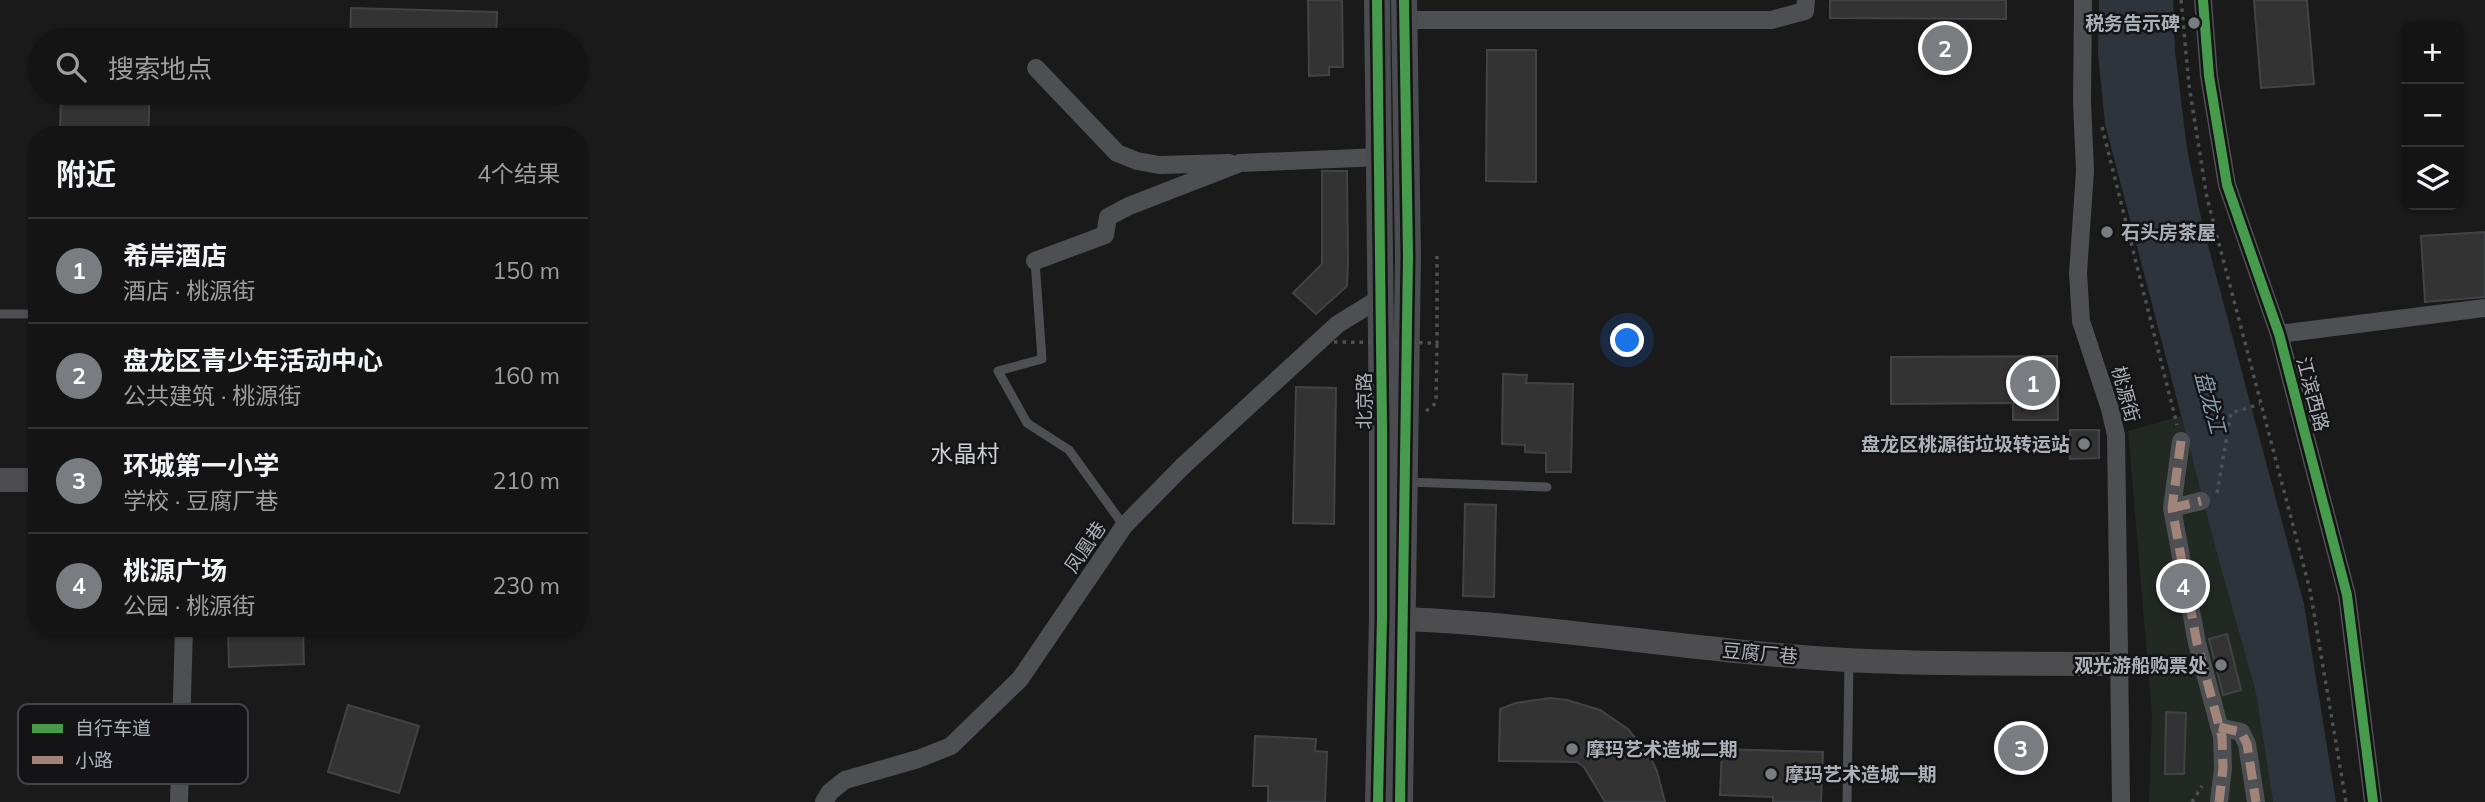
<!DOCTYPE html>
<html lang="zh">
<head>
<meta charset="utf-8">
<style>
	:root { --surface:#141414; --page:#212122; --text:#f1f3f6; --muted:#9d9ea0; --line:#333334; --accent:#797c81 }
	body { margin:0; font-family:Mulish,"Noto Sans SC",sans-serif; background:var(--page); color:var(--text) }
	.controls { position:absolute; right:21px; top:21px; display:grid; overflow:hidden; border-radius:14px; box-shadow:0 2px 5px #0004 }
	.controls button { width:63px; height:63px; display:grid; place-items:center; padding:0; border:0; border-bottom:2px solid var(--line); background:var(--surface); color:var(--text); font:35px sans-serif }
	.you { position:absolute; left:1628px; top:341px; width:24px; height:24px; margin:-18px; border:5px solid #fff; border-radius:50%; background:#1a73e8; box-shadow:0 0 0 10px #1a73e833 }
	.badge { display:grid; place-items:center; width:46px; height:46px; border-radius:50%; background:var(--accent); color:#fff; font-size:23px; font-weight:700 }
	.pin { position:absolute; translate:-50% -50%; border:4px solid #fff; box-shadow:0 2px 7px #0006 }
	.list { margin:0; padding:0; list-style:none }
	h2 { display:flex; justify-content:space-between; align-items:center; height:91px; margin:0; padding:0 28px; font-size:30px }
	h2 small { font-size:23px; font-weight:400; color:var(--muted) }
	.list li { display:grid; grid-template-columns:46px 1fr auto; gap:21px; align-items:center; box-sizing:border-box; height:105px; padding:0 28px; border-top:2px solid var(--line) }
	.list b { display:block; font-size:26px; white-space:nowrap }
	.list p { margin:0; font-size:23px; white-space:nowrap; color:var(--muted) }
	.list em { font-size:23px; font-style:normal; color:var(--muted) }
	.icon { flex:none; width:38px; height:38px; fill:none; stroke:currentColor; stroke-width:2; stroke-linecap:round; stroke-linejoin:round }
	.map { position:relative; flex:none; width:2485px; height:802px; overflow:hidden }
	.search { position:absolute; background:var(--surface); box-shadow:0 2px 5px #0004; left:28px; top:28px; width:560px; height:77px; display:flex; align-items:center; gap:18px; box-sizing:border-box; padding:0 24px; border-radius:38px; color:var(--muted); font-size:26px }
	.panel { position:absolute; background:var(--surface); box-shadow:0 2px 5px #0004; left:28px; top:126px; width:560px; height:511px; border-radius:28px }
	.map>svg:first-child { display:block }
	.green { fill:#222923 }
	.water { fill:#2e343b }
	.building { fill:#333334; stroke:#424346; stroke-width:2 }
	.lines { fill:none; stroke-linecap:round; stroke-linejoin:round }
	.path { stroke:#505153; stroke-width:3.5; stroke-dasharray:3.5 5; stroke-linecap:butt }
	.lane { stroke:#4e4f53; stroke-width:9 }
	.street { stroke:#4e4f53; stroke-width:18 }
	.secondary { stroke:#4d4d50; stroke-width:24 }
	.primary { stroke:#4b4c4f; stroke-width:26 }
	.path-bridge { stroke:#505153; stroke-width:3.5; stroke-dasharray:3.5 5; stroke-linecap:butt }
	.quiet { stroke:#a18479; stroke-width:9; stroke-dasharray:18 9; stroke-linecap:butt }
	.cycleway-casing { stroke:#141416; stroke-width:15 }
	.cycleway { stroke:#469c4c; stroke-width:10 }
	.poi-dot { fill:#797c81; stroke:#141416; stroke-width:2.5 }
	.labels { text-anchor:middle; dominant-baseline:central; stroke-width:5; stroke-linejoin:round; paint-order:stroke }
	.poi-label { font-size:19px; font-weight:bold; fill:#acb0b9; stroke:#141416; text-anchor:end }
	.street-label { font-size:19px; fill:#acb0b9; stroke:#141416 }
	.water-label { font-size:21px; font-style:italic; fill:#869db1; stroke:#141416 }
	.quarter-label { font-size:23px; fill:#cdcfd6; stroke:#141416 }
	.key { fill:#141416; stroke:#424347; stroke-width:2 }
	.key-label { font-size:19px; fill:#acb0b9 }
</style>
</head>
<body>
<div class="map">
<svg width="2485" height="802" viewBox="0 0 2485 802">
	<rect width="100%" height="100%" fill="#1a1a1a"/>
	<path class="green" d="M2181,416l75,277 17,109h-124l3,-88 -24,-283z"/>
	<path class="water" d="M2099,0h74l2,51 12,98 15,74 102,381 32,198h-63l-17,-109 -39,-140 -112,-429 -7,-71z"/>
	<path class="building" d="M1308,0h34l1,67h-14v8l-20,1z
		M1830,0h176v19l-176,-1z
		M2254,0h53l7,84 -53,4z
		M351,8l146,4 -1,28h-146z
		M1487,50h49v132l-50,-1z
		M61,93h89l-2,42h-88z
		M1322,171h25l1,93 -1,22 -31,28 -23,-21 29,-29z
		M2485,232v65l-60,5 -4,-66z
		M2057,356l1,64h-45v-17l-122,1v-47z
		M1503,374l24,1 -1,8 47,1 -2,88h-25v-19l-21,-1v-7l-23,-1z
		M1296,387l40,1 -2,136 -41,-1z
		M2070,430h29v28l-29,1z
		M1465,504l31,1 -2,92 -31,-1z
		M228,628h75l1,36 -75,3z
		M2227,634l14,56 -18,5 -14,-56z
		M1550,698l17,2 33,10 28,19 22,27 7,15 8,31h-60l-21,-35 -7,-5 -78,-1 1,-52 16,-6z
		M348,705l71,21 -20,67 -71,-21z
		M2166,712l20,1 -2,61h-19z
		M1255,736l61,3 -1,12 12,1 -2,50h-57v-16h-15z
		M1722,749l101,3 -2,50h-48v-5l-53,-2z"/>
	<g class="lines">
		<path class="path" d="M2181,0l8,85 18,113 103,392 36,212
			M2102,127l75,298
			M1426,411l10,-8 1,-60
			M2217,493l14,-80 29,-9
			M2192,802l10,-16"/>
		<path class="lane" d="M1035,261l7,98 -44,12 29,52 42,27 55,76
			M0,314h37
			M1407,482l140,5
			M1847,802l2,-142"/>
		<path class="street" d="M2083,0l-1,101 3,70 -7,102 3,48 29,88 6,26 5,367
			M2203,0l6,76 18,109 52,149 68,261 26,207
			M1405,20h366l34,-9 1,-11
			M1036,68l81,85 20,8 22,4 70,-2
			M1035,261l70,-26 3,-18 21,-11 111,-43 140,-6
			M2279,334l206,-26
			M2181,441l-9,67 25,135 25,94 1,31 -4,34
			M2172,508l29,-7
			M2219,727l22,5 6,12 9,58
			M179,802l5,-174
			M824,802l6,-10 15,-12 73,-21 33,-13 69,-67 104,-153 58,-59 156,-143 44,-27"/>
		<path class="secondary" d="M0,480h37
			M1404,619c148,6 295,33 443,41 90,5 181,3 271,4"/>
		<path class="primary" d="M1377,0l5,427v190l-4,185
			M1400,802l8,-546 -4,-256"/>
		<path class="path-bridge" d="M1334,342l103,1v-87"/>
		<path class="quiet" d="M2181,441l-9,67 25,135 25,94 1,31 -4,34
			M2172,508l29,-7
			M2219,727l22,5 6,12 9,58"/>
		<g class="cycleway-casing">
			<path id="cycleway" d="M1377,0l5,427v190l-4,185
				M2203,0l6,76 18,109 52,149 68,261 26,207
				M1400,802l8,-546 -4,-256"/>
		</g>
		<use href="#cycleway" class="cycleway"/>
	</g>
	<g class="poi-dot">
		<circle cx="2194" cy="23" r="7"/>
		<circle cx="2107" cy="232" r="7"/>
		<circle cx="2084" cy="444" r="7"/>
		<circle cx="2221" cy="665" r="7"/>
		<circle cx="1572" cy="749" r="7"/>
		<circle cx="1771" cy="774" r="7"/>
	</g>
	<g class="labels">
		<g class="poi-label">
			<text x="2180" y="23">税务告示碑</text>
			<text x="2121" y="232" text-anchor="start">石头房茶屋</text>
			<text x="2070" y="444">盘龙区桃源街垃圾转运站</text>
			<text x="2207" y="665">观光游船购票处</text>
			<text x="1586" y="749" text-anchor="start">摩玛艺术造城二期</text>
			<text x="1785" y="774" text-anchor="start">摩玛艺术造城一期</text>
		</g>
		<g class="street-label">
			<text transform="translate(2126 394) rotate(75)">桃源街</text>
			<text transform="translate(2313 394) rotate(75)">江滨西路</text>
			<text transform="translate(1364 401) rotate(-90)">北京路</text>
			<text transform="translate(1085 547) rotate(-56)">凤凰巷</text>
			<text transform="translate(1760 653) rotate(5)">豆腐厂巷</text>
		</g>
		<g class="water-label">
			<text transform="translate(2211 402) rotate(75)">盘龙江</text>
		</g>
		<g class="quarter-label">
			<text x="965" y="453">水晶村</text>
		</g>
	</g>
	<rect x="18" y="704" width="230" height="80" rx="10" class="key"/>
	<rect x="32" y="724" width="31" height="9" fill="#469c4c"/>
	<rect x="32" y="756" width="31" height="8" fill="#a18479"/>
	<g class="key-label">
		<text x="75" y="735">自行车道</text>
		<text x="75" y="767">小路</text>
	</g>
</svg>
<div class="controls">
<button>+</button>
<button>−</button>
<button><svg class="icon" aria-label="layers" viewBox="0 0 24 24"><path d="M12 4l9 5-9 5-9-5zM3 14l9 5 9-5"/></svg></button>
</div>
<div class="you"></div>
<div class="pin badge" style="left:2033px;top:383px">1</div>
<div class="pin badge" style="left:1945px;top:48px">2</div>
<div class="pin badge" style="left:2021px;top:748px">3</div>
<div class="pin badge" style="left:2183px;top:586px">4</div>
<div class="search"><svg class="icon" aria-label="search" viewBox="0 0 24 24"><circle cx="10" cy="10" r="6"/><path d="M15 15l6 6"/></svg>搜索地点</div>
<section class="panel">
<h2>附近<small>4个结果</small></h2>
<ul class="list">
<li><span class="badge">1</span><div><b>希岸酒店</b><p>酒店 · 桃源街</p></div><em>150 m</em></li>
<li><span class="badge">2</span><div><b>盘龙区青少年活动中心</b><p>公共建筑 · 桃源街</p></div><em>160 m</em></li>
<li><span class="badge">3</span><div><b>环城第一小学</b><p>学校 · 豆腐厂巷</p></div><em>210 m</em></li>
<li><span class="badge">4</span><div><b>桃源广场</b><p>公园 · 桃源街</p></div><em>230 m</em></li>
</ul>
</section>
</div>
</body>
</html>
